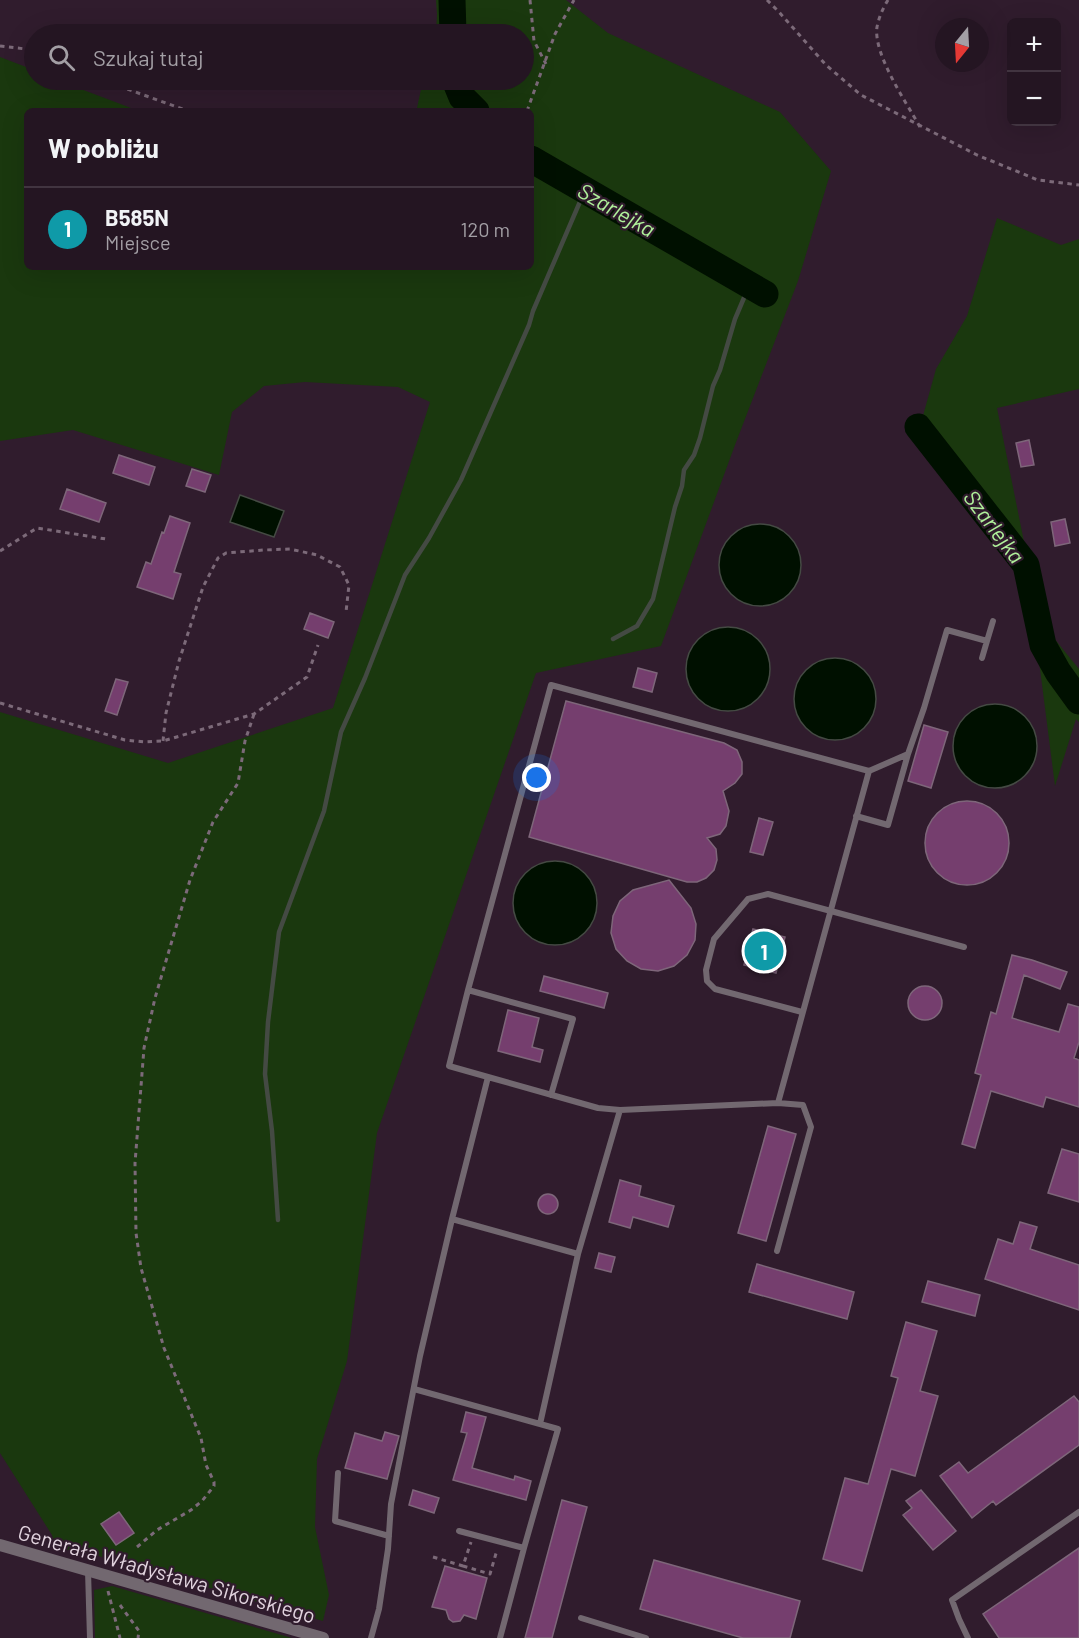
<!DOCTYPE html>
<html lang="pl">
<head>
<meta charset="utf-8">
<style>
	:root { --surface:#241522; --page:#30222f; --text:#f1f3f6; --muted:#a39fa5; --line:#413440; --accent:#78d158 }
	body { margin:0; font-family:Barlow,sans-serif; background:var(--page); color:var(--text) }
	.controls { position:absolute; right:18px; top:18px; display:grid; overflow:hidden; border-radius:9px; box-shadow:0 6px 24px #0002 }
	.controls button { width:54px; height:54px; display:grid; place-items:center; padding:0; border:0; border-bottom:2px solid var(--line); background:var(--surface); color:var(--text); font:30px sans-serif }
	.compass { position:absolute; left:935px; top:18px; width:54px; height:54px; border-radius:50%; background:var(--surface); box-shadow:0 6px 24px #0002; rotate:198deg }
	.you { position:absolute; left:537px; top:778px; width:21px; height:21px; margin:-15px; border:4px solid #fff; border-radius:50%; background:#1a73e8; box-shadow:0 0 0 9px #1a73e833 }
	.badge { display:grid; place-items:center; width:39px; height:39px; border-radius:50%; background:var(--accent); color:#fff; font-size:20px; font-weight:700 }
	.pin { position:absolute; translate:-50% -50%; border:3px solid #fff; box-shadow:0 2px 6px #0006 }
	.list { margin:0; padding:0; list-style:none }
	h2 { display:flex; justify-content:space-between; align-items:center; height:78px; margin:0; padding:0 24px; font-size:26px }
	h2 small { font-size:20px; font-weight:400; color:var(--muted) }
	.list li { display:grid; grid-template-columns:39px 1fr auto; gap:18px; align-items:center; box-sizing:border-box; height:84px; padding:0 24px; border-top:2px solid var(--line) }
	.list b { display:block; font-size:22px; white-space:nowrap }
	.list p { margin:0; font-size:20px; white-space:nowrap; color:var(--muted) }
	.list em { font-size:20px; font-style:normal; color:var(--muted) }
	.icon { flex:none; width:33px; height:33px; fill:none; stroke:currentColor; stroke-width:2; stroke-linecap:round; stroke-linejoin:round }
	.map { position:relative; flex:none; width:1079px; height:1638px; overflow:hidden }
	.search { position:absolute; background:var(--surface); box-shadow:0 6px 24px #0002; left:24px; top:24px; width:510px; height:66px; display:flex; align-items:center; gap:15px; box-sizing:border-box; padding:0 21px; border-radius:33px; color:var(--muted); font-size:22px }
	.panel { position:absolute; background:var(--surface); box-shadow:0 6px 24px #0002; left:24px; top:108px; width:510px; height:162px; border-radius:9px }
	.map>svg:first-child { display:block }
	.green { fill:#1a380e }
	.water { fill:#001000; stroke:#444a43; stroke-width:1.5 }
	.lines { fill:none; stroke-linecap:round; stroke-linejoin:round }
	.stream { stroke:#444a43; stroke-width:4.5 }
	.river { stroke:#001000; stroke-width:27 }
	.building { fill:#753e6e; stroke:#7e667a; stroke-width:1.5 }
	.path { stroke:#7c6a79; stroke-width:3; stroke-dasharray:4.5 4.5; stroke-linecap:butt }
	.service { stroke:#726870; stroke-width:6 }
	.tertiary { stroke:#726870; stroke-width:12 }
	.labels { text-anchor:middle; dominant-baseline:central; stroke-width:4.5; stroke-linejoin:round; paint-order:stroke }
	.street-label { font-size:21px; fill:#e1d3de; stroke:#301c2d }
	.water-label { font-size:22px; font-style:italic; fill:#b0f19b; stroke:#301c2d }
</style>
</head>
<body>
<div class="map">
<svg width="1079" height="1638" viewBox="0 0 1079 1638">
	<rect width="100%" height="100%" fill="#301c2d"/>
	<path class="green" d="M436,0h130l42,33 172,79 51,59 -33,110 -63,164 -74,201 -125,27 -159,460 -30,228 -30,98 -2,68 14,68 -6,26 -228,-66 -40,-7 -3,-13 -52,-82v-741l168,51 165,-55 97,-306 -32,-15 -93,-5 -41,4 -32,26 -13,63 -146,-45 -73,11v-384l34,13v10h23l82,31h-112v156h504v-156h-116l2,-3 6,-28h101v-46h-88l1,-20z
		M997,218l64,27 18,-6v150l-82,19 43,213 39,48v53l-3,-3 -21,67 -20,-156 -17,-59 -99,-141 17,-61 31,-53z
		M112,1586l180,52h-197l-1,-48z"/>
	<path class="water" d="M240,495l44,16 -10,26 -44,-15z
		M719 565a41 41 0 1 1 82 0a41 41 0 1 1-82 0Z
		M686 669a42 42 0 1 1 84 0a42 42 0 1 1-84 0Z
		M794 699a41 41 0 1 1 82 0a41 41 0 1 1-82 0Z
		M953 746a42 42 0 1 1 84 0a42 42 0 1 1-84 0Z
		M513 903a42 42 0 1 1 84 0a42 42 0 1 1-84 0Z"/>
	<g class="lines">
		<path class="stream" d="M613,639l24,-13 16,-27 22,-92 7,-21 2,-16 10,-15 6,-17 13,-52 7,-16 15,-51 14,-33
			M278,1220l-6,-89 -7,-57 3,-52 11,-90 45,-121 17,-79 24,-54 40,-103 24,-37 32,-58 68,-155 4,-14 52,-121"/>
		<path class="river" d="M452,0l1,34
			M455,80l7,17 14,14
			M531,159l234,135
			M918,427l108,138 17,80 15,27 21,29"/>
	</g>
	<path class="building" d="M1029,440l5,25 -13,2 -5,-24z
		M119,455l36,12 -6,18 -36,-12z
		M192,469l19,6 -6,17 -19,-6z
		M67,489l39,14 -7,19 -39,-13z
		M170,516l20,7 -16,49 7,2 -8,25 -36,-12 9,-25 5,2 11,-32 2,1z
		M1065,519l5,24 -15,3 -4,-24z
		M310,613l24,9 -6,16 -24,-9z
		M638,668l19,5 -5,19 -19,-5z
		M116,679l12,3 -11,33 -12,-4z
		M566,701l158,42 13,7 5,12v12l-7,9 -12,8 6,20 -3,15 -6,8 -13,4 9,11 1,11 -3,10 -8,8 -9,4h-10l-158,-45z
		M924,725l24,7 -17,56 -23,-7z
		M925 843a42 42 0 1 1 84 0a42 42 0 1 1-84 0Z
		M759,818l14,4 -10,33 -13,-3z
		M669,880l22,28 5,16 -1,16 -8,15 -13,11 -16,5 -17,-2 -14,-8 -11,-12 -5,-16 2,-17 7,-15 13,-11z
		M753,929l32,8 -9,36 -32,-8z
		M1012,955l20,5 35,12 -7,17 -36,-14 -12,43 47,14 9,-28 11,3v35l-5,16 5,2v47l-33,-10 -3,10 -52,-16 -16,57 -13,-4 19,-69 -6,-2 16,-61 5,2z
		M544,976l64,17 -4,15 -64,-17z
		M908 1003a17 17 0 1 1 34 0a17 17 0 1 1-34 0Z
		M508,1010l31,8 -7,29 11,3 -3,12 -42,-11z
		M768,1126l28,8 -30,107 -28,-8z
		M1062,1149l17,5v48l-31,-9z
		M620,1180l21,6 -2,10 35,10 -6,21 -35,-10 -3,11 -21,-6z
		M538 1204a10 10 0 1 1 20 0a10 10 0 1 1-20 0Z
		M1020,1222l17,5 -7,22 49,16v45l-94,-31 13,-40 15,5z
		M599,1253l16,4 -4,15 -16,-4z
		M757,1264l97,28 -7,27 -98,-27z
		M928,1281l52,14 -5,21 -53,-14z
		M906,1322l31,9 -17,60 18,5 -23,80 -24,-7 -29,102 -39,-12 22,-81 23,6 30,-106 -7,-2z
		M1074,1396l5,6v43l-83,60 -3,-4 -21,17 -32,-42 19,-14 9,11z
		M466,1412l20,5 -14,51 42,12 1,-4 16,5 -5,19 -73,-20 14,-47 -6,-1z
		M385,1432l14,4 -12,43 -42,-11 10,-35 27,8z
		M413,1490l26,8 -5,15 -25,-8z
		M921,1490l35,41 -23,19 -30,-35 9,-7 -6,-7z
		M562,1500l25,7 -35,131h-27z
		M119,1512l15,21 -18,12 -15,-21z
		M1079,1548v90h-80l-16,-24z
		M654,1560l146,41 -10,37h-47l-103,-29z
		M445,1566l42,12 -11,41 -12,-4 -4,6 -7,1 -4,-3 -3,-9 -14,-3z"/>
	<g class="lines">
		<path class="path" d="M530,0l4,41 12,23
			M767,0l12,12 47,53 35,30 116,60 61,25 41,5
			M888,0c-5,8 -9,17 -11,27 -4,27 29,75 43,100
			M0,46l34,4
			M102,80l86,31
			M527,111l28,-77 19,-34
			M0,551l37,-23 69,11
			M0,703l125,37 20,2 18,-1 91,-27 53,-37 11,-32
			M163,741l3,-28 13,-52 24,-74 15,-29 8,-5 38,-3 26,-1 27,6 23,12 9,18 -3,27
			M137,1547l20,-17 34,-20 11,-9 12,-15v-4l-8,-17 -5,-27 -37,-90 -23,-80 -5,-35 -1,-70 9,-115 11,-50 35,-118 23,-58 25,-39 7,-42 9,-27
			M433,1557l30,9 8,-24
			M463,1566l27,8 7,-24
			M108,1591l12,47
			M120,1605l19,26 -1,7"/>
		<path class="service" d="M982,658l5,-17
			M869,771l39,-17 16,-46 23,-78 40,11 6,-20
			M856,816l32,9 20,-71
			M468,990l83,-305 318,86 -91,332
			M802,1012l-87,-23 -8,-8 -1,-11 8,-31 34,-40 20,-5 196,53
			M488,1077l-39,-11 19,-76 105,29 -22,76
			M452,1219l126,35
			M414,1389l126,35 38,-170 42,-144
			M338,1473l-3,48 54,15
			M459,1531l65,17 34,-119 -18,-5
			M88,1571l2,67
			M581,1618l65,20
			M371,1638l8,-29 9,-60 3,-45 29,-148 32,-137 36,-142 110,31 22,2 158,-7 25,2 8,22 -34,124
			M500,1638l24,-90
			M968,1638l-9,-19 -7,-19 127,-88"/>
		<path class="tertiary" d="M0,1545l323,93"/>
	</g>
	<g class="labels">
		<g class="street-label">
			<text transform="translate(167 1573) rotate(16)">Generała Władysława Sikorskiego</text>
		</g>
		<g class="water-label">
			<text transform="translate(617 209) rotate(30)">Szarlejka</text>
			<text transform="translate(995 526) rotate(53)">Szarlejka</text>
		</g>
	</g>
</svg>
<div class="controls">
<button>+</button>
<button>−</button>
</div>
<svg class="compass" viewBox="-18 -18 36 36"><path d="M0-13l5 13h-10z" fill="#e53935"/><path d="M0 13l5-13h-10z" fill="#a39fa5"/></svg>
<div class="you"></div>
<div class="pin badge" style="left:764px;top:951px;background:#0f9aa8">1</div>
<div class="search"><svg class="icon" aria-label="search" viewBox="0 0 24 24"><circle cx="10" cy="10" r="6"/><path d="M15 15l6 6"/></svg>Szukaj tutaj</div>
<section class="panel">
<h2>W pobliżu<small></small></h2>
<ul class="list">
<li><span class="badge" style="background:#0f9aa8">1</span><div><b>B585N</b><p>Miejsce</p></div><em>120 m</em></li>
</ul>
</section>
</div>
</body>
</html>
